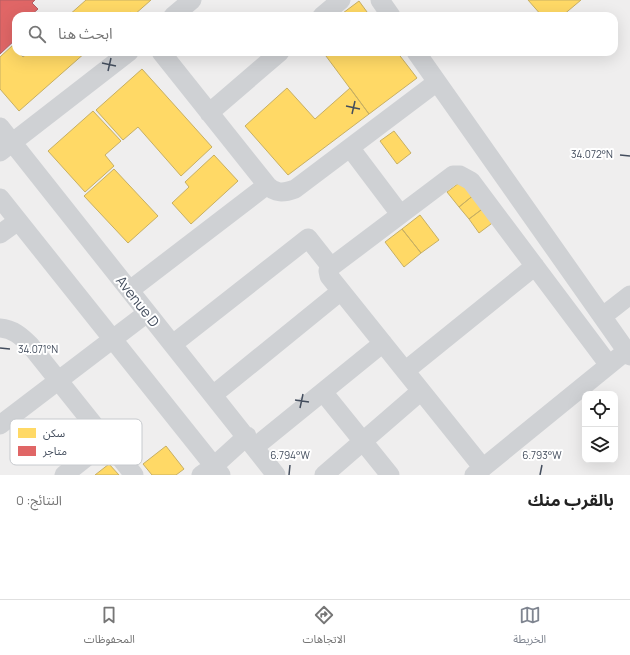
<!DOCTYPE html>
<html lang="ar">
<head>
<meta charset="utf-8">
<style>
	:root { --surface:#fff; --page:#f6f6f6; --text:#222; --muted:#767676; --line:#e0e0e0; --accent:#7f8590 }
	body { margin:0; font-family:Manrope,"Noto Sans Arabic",sans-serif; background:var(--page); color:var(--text); direction:rtl }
	.controls { position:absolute; right:12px; bottom:12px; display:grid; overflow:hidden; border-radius:8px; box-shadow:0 4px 16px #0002 }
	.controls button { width:36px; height:36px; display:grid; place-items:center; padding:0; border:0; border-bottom:1px solid var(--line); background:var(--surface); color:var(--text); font:20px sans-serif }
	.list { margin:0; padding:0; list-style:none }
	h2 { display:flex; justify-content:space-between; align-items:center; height:52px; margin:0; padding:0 16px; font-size:17px }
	h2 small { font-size:13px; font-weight:400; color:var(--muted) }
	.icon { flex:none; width:22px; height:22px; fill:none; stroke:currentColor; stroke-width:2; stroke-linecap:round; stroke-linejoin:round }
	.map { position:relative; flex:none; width:630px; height:475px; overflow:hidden; direction:ltr }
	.search { position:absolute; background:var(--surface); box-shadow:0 4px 16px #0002; left:12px; right:12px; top:12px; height:44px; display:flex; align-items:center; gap:10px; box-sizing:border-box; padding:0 14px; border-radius:12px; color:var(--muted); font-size:15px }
	.sheet { height:124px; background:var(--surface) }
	nav { display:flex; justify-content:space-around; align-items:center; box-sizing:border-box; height:56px; border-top:1px solid var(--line); background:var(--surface); font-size:11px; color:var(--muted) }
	nav a { display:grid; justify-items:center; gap:2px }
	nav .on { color:var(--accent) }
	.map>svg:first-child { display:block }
	.homes { fill:#ffd966; stroke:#c7af63 }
	.shops { fill:#e06666; stroke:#b15e63 }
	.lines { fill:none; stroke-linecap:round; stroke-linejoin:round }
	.minor { stroke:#cfd1d4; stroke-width:19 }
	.ticks { fill:none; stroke:#434d5d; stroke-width:1.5 }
	.labels { text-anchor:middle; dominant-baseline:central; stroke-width:4; stroke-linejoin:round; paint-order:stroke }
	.street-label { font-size:14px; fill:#434d5d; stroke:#fff }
	.key { fill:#fff; stroke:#c7cace; stroke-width:1 }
	.key-label { font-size:11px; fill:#434d5d }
	.ticks-label { font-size:10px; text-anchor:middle; fill:#434d5d; stroke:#fff; stroke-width:4; stroke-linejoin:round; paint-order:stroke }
</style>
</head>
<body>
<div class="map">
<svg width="630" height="475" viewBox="0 0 630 475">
	<rect width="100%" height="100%" fill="#efeeee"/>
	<path class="homes" d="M86,0h65l-17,15 -3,-3 -5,4h-58z
		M528,0h53l-19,16h-20z
		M359,1l11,15h-31z
		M13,45l3,4v3h2l5,5 6,-5h57l-67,59 -19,-22v-32z
		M323,52h74l20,26 -48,36z
		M142,69l70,78 -31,29 -43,-49 -15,13 -27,-30z
		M287,88l28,31 35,-31 19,26 -81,61 -43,-49z
		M93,111l28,30 -16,14 9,11 -29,26 -37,-41z
		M394,131l17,22 -14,11 -17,-23z
		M214,155l24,26 -47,43 -19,-21 17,-16 -4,-5z
		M114,169l44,47 -30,27 -44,-47z
		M463,180l12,14 -16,13 -12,-15z
		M475,194l10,13 -16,12 -10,-12z
		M485,207l10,14 -16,12 -10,-14z
		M420,215l19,25 -18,13 -19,-24z
		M402,229l19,24 -17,14 -19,-25z
		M166,446l18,23 -8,6h-24l-9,-11z
		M109,464l10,11h-24z"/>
	<path class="shops" d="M0,0h35l-3,3 6,6 -8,7h-14v23l-16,15z"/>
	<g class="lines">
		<path class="minor" d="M380,0l11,16
			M173,16l19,-16
			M322,16l19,-16
			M161,52l106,133c8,9 17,8 28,4l142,-107
			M416,52l214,304
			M209,113l71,-61
			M0,127l276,348
			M351,149l49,65
			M0,152l129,-100
			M0,198l221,277
			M0,234l18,-13
			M130,290l137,-105
			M603,316l27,-21
			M0,328c13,1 21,8 30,17l104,130
			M173,344l135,-106 23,29
			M405,371l130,-105
			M323,392l67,83
			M213,395l128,-104
			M0,425l147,-112
			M255,447l128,-104
			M483,468l-154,-192 -1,-5 3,-4 122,-92h7l11,6 138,184
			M64,475l43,-34
			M201,475l13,-9 33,-30
			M324,475l97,-84
			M474,475l145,-118"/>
	</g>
	<path class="ticks" d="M102,63l14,3M108,71l3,-13M346,106l14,3M352,114l3,-13M620,155l10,1M0,348l10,1M295,400l14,2M300,408l3,-14M289,475l1,-10M540,475l2,-10"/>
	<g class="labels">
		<g class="street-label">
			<text transform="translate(138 301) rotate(52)">Avenue D</text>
		</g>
	</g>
	<rect x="10" y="419" width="132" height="46" rx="6" class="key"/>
	<rect x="18" y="428" width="18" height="10" fill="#ffd966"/>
	<rect x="18" y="446" width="18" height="10" fill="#e06666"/>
	<g class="key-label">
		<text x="43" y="437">سكن</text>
		<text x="43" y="455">متاجر</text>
	</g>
	<g class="ticks-label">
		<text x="592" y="158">34.072°N</text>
		<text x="38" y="353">34.071°N</text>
		<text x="290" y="459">6.794°W</text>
		<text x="542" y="459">6.793°W</text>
	</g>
</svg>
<div class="controls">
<button><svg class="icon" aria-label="locate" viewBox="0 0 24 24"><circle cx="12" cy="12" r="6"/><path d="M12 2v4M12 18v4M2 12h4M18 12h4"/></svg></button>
<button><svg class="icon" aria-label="layers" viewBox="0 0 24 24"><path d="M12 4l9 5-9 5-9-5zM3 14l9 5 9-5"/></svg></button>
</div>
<div class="search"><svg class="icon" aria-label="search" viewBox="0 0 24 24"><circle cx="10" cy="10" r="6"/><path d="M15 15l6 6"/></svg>ابحث هنا</div>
</div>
<section class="sheet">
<h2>بالقرب منك<small>النتائج: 0</small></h2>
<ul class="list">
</ul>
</section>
<nav>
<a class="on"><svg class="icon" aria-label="map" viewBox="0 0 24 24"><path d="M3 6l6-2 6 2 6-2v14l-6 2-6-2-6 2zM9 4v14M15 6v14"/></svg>الخريطة</a>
<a><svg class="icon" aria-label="directions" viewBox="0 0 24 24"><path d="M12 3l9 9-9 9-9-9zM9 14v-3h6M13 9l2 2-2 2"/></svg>الاتجاهات</a>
<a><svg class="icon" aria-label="saved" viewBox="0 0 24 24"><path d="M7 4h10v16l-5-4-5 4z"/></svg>المحفوظات</a>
</nav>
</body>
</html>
